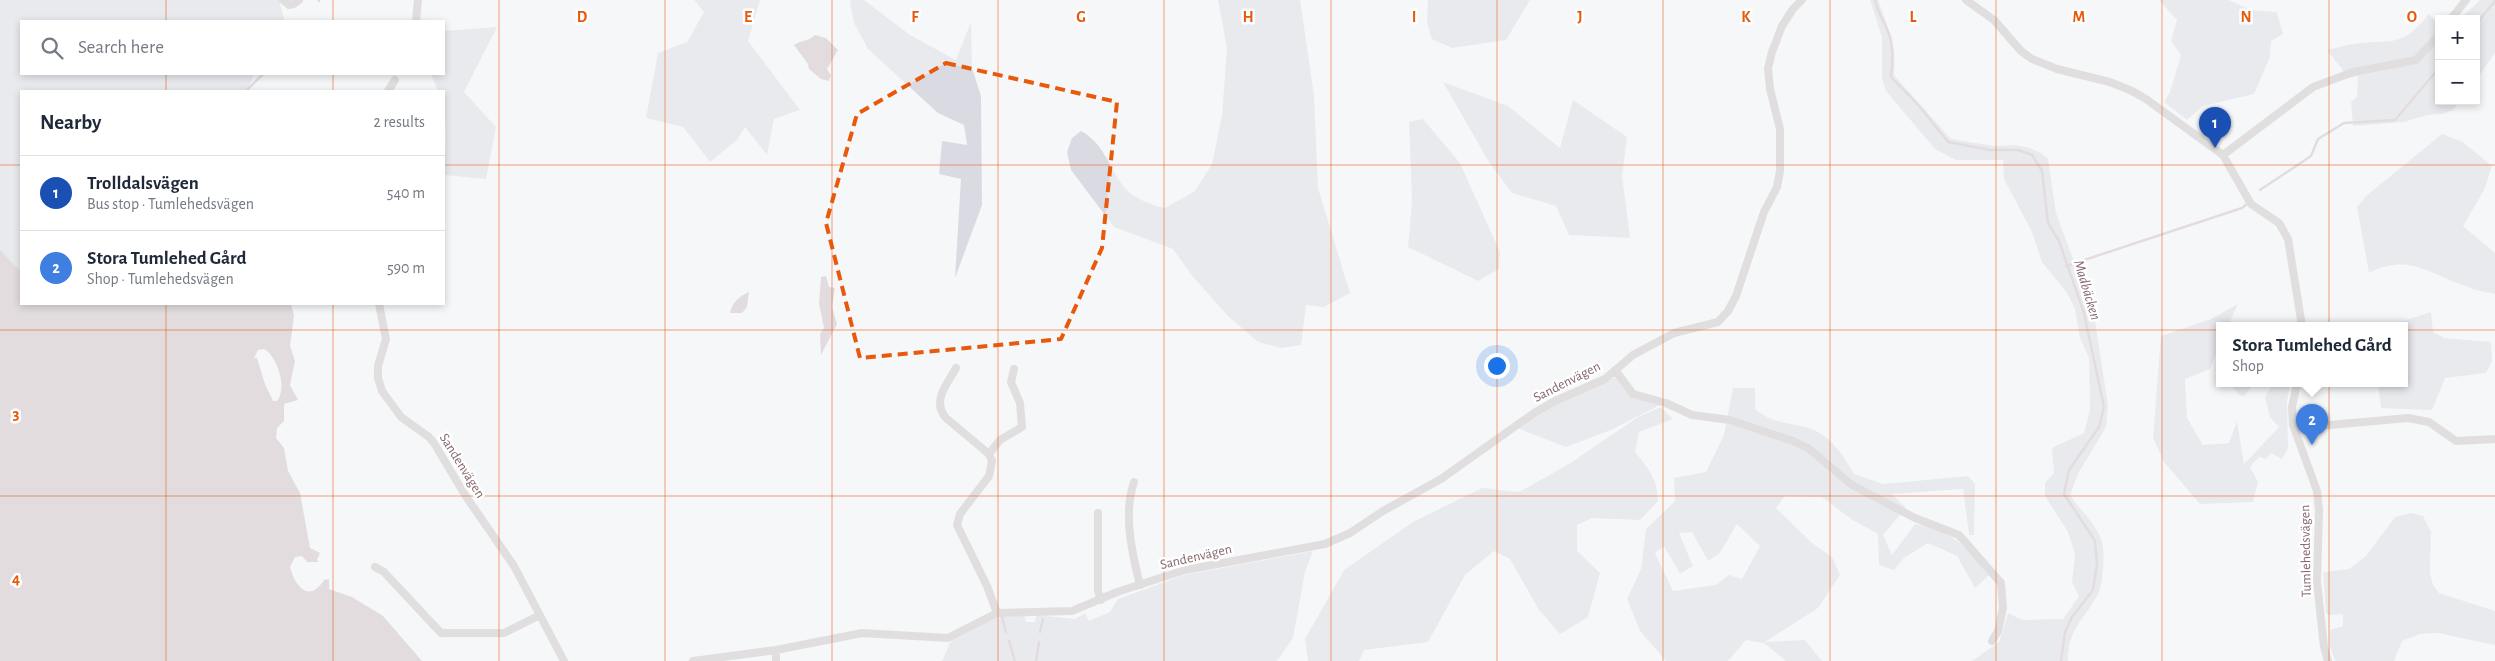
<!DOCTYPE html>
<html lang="en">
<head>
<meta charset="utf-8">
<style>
	:root { --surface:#fff; --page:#f6f6f7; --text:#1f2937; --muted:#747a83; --line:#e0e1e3; --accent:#277a67 }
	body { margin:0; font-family:"Alegreya Sans",sans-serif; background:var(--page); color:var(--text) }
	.controls { position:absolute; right:15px; top:15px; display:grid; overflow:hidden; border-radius:0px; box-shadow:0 2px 8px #0003 }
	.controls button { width:45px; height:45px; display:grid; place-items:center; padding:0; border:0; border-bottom:1px solid var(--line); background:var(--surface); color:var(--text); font:25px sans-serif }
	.you { position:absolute; left:1496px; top:365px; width:18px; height:18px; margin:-12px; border:4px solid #fff; border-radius:50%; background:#1a73e8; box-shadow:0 0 0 8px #1a73e833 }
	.badge { display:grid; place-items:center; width:32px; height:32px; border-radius:50%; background:var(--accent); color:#fff; font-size:16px; font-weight:700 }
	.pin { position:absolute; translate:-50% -41px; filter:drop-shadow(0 1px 2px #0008) }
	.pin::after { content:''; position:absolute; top:26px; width:18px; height:15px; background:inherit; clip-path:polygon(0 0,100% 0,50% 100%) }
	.popup { position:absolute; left:2216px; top:322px; width:192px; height:65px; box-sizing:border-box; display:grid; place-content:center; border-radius:0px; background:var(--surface); filter:drop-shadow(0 1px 4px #0005); font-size:16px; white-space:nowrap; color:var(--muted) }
	.popup b { font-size:19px; color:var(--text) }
	.popup::after { content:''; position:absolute; left:50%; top:100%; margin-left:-10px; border:10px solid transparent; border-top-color:var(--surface) }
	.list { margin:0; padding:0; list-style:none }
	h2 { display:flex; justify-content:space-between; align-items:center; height:65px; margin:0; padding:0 20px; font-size:21px }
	h2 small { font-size:16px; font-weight:400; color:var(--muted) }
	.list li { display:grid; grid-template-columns:32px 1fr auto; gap:15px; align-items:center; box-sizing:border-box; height:75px; padding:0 20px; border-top:1px solid var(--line) }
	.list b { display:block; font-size:19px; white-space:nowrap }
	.list p { margin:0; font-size:16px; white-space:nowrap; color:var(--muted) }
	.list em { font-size:16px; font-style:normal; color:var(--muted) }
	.icon { flex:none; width:28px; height:28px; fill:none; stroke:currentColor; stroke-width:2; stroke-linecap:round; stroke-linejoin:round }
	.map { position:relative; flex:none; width:2495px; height:661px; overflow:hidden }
	.search { position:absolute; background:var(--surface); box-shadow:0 2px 8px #0003; left:20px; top:20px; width:425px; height:55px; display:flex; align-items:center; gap:12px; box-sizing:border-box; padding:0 18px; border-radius:0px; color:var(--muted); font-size:19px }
	.panel { position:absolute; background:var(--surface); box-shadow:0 2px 8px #0003; left:20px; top:90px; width:425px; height:215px; border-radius:0px }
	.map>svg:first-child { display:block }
	.green { fill:#dadae2; fill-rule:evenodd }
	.water { fill:#cbbbc1; fill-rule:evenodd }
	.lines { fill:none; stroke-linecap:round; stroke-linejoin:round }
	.stream { stroke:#cbbbc1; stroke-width:2.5 }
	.street { stroke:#c8bfc0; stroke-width:8 }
	.marked { fill:none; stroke:#e8590c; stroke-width:4; stroke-dasharray:10 6; stroke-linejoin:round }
	.grid { fill:none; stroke:#e8590c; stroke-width:1; stroke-opacity:0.55 }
	.labels { text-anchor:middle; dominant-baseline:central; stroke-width:5; stroke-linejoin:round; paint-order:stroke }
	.street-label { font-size:14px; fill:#86686c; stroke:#fff }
	.water-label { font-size:15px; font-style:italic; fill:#886973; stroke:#fff }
	.grid-label { font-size:16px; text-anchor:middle; font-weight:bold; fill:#e8590c; stroke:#fff; stroke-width:5; stroke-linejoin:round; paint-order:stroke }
</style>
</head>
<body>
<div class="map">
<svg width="2495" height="661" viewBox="0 0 2495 661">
	<rect width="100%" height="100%" fill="#f6f7f8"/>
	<path class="green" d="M0,0h279l5,19 -2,2h-261v53h233l-6,17h-227v213l-21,266z
		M694,0h66l-12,41 52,69 -26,9 -7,36 -22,-28 -8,13 -27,22 -27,-35 -37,-9 12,-65 29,-11 17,-30z
		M851,0h13l46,35 46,25 15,-38 1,46 9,28 1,109 -27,73 6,-99 -22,-5 3,-33 25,4 -3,-20 -26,-12 -70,-64 -14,-26 -4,-19z
		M1218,0h82l14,95 4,93 32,105 -26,14 -18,-2 -5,40 -19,3 -24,-6 -30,-26 -35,-39 -20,-28 -59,-22 -43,-57 -4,-18 5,-14 9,-7c22,12 27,33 40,52 9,14 29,22 44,25l30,-17 17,-27 10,-49 5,-67z
		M1428,0h102l-24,40 -54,8 -20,-9 -5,-16z
		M1870,0h8c10,28 19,45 16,75l57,64 43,7 21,-1 15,3 11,5 7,6 8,54 38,102 14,90 -2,22 -28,47 -8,21c10,16 26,27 32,47 3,9 1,41 -3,50 -13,27 -31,34 -31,69h-96l27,-19 9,-29 14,7 41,-1 16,-23 -7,-14 3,-27 -7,-23 -23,-36v-13l9,-10 -2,-25 32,-15 6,-23 -1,-52 -9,-20 -5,-29 -8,-16 -25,-31 -10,-30 -28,-53 -1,-19h-47l-21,-11 -49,-58 -4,-12v-42z
		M2159,0h70l22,10 26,2 6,22 -12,7 -1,16 -16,37 -51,12 -16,14 -23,-18 6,-10 11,-37 -10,-14 6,-21z
		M2480,0h15v53l-19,27v-61h-16z
		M2429,14l10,12v75h21l-7,9 -10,4 -16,1 -23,7 -51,4 -2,-24 6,-5 1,-21 -9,2 -22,-28c9,-2 18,-5 27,-6 38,-6 46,6 75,-30z
		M497,27l-33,65 32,35 -10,52 -42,-4 2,-37 -2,-47h-6l-7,-17h13v-43z
		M1443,82l65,24 52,42 13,-48 54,37 -5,39 8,62 -61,-3 -13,-29 -44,-13 -23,-31z
		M1423,119l37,44 40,89 -1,17 -21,12 -70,-34 4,-47 -3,-78z
		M2442,134l21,8 29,24 -8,24 -21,36 32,27v41c-10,-2 -21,-4 -30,-8 -37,-13 -56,-33 -96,-13l-12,-66 9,-11z
		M2238,304l-10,22h-8l-1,21 -9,22 -25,10 2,39 16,27 26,-2 8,-22 7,43 35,-37 -9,-10 -5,-20 8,-13h17l-3,18 1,46 -6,11 -11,-6 -5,6 -7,-2 -9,10 8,15 -5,20 -53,2 -36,-42 -11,-24 8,-102 50,-17z
		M2431,312l2,20 11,6 47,4 1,19 -6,12 -41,5 -13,32 -51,-2 -3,-24h26v-58h-16z
		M1612,378h5l16,19 27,8 -49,25 -45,17 -49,-19 41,-26z
		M2230,384h23l-8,12 -6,-1z
		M1733,388h22v21c20,17 39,12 61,22 17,8 29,27 38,43l29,10 85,-8 7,8 -1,51h-5l-6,-46 -71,5 14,14 -23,27 9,20 23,-31c38,7 50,22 75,50l-15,14 -18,-32 -29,-13 -24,15 -10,12 -15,-5 -1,-31 -27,-15 -29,-22 -37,-1 -9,12 36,35 20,14 8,18 -22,33 -53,34 40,-2 17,21h-36l-22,-18 -18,-3 -18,21h-62l-26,-30 -13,-32 14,-30 5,-40 29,-28 -1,-23 32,-6 18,-37zM1737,524l23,22 -18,33 -13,-4 -13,10 -43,6 -18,-38 9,-7 16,28 13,-8 -14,-33 13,-1 16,29 12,-8z
		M1661,407l12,12 -34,13 -4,20c14,17 22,26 23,49l-18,19 -48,-2 -15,7v26l23,22 -12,44 -28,17 -21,-24 -29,-51 -16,-8 -29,24 -37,67 -64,8 -5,11h-51l-3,-22 39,-69 69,-48 69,-34 37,4 50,-28 69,-47z
		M2411,513l12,3 8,16 -1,41 3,12 6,8 56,18v34l-57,-12 -18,1 -18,7 -8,20h-59l-5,-15v-16l13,-4v-12l-15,1 -2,-2 -3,-41 26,-3 17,-13 29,-39z
		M1313,551l-8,21 -12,66 -16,23h-335l8,-18 5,-4 38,-21 31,-3 2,7h9l1,-7 39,4 10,-6 4,8 21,-9 8,-13 66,-24z"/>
	<path class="water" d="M815,35l11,3 12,12 -11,19 4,6 -2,6 -8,-2 -12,-10 -1,-5 -14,-19c7,-5 14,-3 21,-10z
		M0,250l21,22v32h270l3,12 -4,30 5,15 -5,24 8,15 -14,4v17l-7,7 -1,10 8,10 4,23 12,22 10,55 10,5 -3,7 2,2h-12l-5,-6 -7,1 -5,10c5,19 19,37 34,13l5,-1v10l23,8 31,19 39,45h-422zM264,349c13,7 24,39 13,52h-4l-8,-17 -8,-26h-3l4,-8z
		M826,276l3,11 6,1 -3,19 5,17 -16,31 -1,-21 4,-6 -5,-24 2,-27z
		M749,292l-2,15 -5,6h-12c2,-10 9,-17 19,-21z"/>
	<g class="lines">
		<path class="stream" d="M1875,0c3,14 11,24 15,37 4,13 2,27 1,40l29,30 28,35 42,8h28l14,5 10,16 6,52 11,18 25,72 20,94 -5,20 -30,43 -5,24 31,47 2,23 -4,26 -21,27 -7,15 -4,29
			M319,1v-1
			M2476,24l19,-23
			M246,91l17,-17
			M2260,190l51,-34 7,-17 26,-16 51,-3 44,-52
			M2066,266l176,-58 6,-5
			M1002,617l4,15
			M1040,632l3,-13
			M1009,641l6,20
			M1036,661l3,-19"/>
		<path class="street" d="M283,0l6,5 5,-1 5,-4
			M1966,0l28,20 27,31 11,8 25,10 53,13 22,9 14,8 77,56 28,49 28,19 9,16 14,87
			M2451,19l15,-19
			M416,21l2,-21
			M388,91l7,-11
			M2223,155l90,-68 40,-15 63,-12 23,-25
			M379,304l7,35 -8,27v12l4,13 19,26 28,20 5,6 31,52 49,71 50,95
			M956,368c-8,15 -25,33 -10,50l43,36 3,7 -3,15 -29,38 -3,11 30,61 10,27
			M1615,370l18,24 33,9 26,12 38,5 63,21 15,7 44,37 63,33 44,17 42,48 2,25 -5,23 -6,10
			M2297,384l-5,23 1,18 24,66 2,19 -2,72 7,65 4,14
			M2293,425l26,1 89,-8 21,4 27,19 39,-2
			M989,454l11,-14 22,-13 -2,-24 -9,-21 3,-13
			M1134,482c-11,32 -2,71 6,103
			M1098,513v78l3,9
			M375,567l9,5 57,61h63l36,-18
			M776,650v11
			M693,661l83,-11 86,-17 86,5 49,-25 75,-2 45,-19 68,-22 140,-26 25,-11 33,-22 58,-32 93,-66 21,-12 50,-22 28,-24 41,-22 44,-11 10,-11 8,-15 28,-84 13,-25 3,-16v-42l-10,-40 -2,-21 4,-16 10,-26 11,-17 9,-9"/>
	</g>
	<path d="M0 0H2495V661H0ZM946,63l171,39 -15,146 -41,91 -201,19 -34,-135 31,-109z" fill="#f6f7f8" fill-opacity=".55" fill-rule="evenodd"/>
	<path class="marked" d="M946,63l171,39 -15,146 -41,91 -201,19 -34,-135 31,-109z"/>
	<path class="grid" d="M166,0v21M333,0v21M499,0v661M665,0v661M832,0v661M998,0v661M1164,0v661M1331,0v661M1497,0v661M1663,0v661M1830,0v661M1996,0v661M2162,0v661M2329,0v661M166,74v17M333,74v17M0,165h21M444,165h2051M166,304v357M333,304v357M0,330h2495M0,496h2495"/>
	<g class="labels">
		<g class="street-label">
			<text transform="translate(1567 382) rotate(-27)">Sandenvägen</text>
			<text transform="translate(462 466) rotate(58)">Sandenvägen</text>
			<text transform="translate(2306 551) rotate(-91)">Tumlehedsvägen</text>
			<text transform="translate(1196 557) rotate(-13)">Sandenvägen</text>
		</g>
		<g class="water-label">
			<text transform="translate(2087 290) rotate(73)">Madbäcken</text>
		</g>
	</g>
	<g class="grid-label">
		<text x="582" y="22">D</text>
		<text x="748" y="22">E</text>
		<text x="915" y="22">F</text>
		<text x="1081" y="22">G</text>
		<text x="1248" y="22">H</text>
		<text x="1414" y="22">I</text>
		<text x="1580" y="22">J</text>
		<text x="1746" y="22">K</text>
		<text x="1913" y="22">L</text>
		<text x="2079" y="22">M</text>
		<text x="2246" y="22">N</text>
		<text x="2412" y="22">O</text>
		<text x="16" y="419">3</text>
		<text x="16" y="584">4</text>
	</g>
</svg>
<div class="controls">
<button>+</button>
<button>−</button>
</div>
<div class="you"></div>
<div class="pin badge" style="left:2215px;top:148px;background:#1a4fb4">1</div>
<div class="pin badge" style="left:2312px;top:445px;background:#3f7fe0">2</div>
<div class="popup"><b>Stora Tumlehed Gård</b>Shop</div>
<div class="search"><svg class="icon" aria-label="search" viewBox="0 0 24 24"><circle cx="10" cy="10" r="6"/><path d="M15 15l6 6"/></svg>Search here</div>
<section class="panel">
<h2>Nearby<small>2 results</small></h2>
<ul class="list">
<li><span class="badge" style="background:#1a4fb4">1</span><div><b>Trolldalsvägen</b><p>Bus stop · Tumlehedsvägen</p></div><em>540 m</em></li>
<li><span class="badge" style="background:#3f7fe0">2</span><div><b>Stora Tumlehed Gård</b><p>Shop · Tumlehedsvägen</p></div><em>590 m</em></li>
</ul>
</section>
</div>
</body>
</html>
